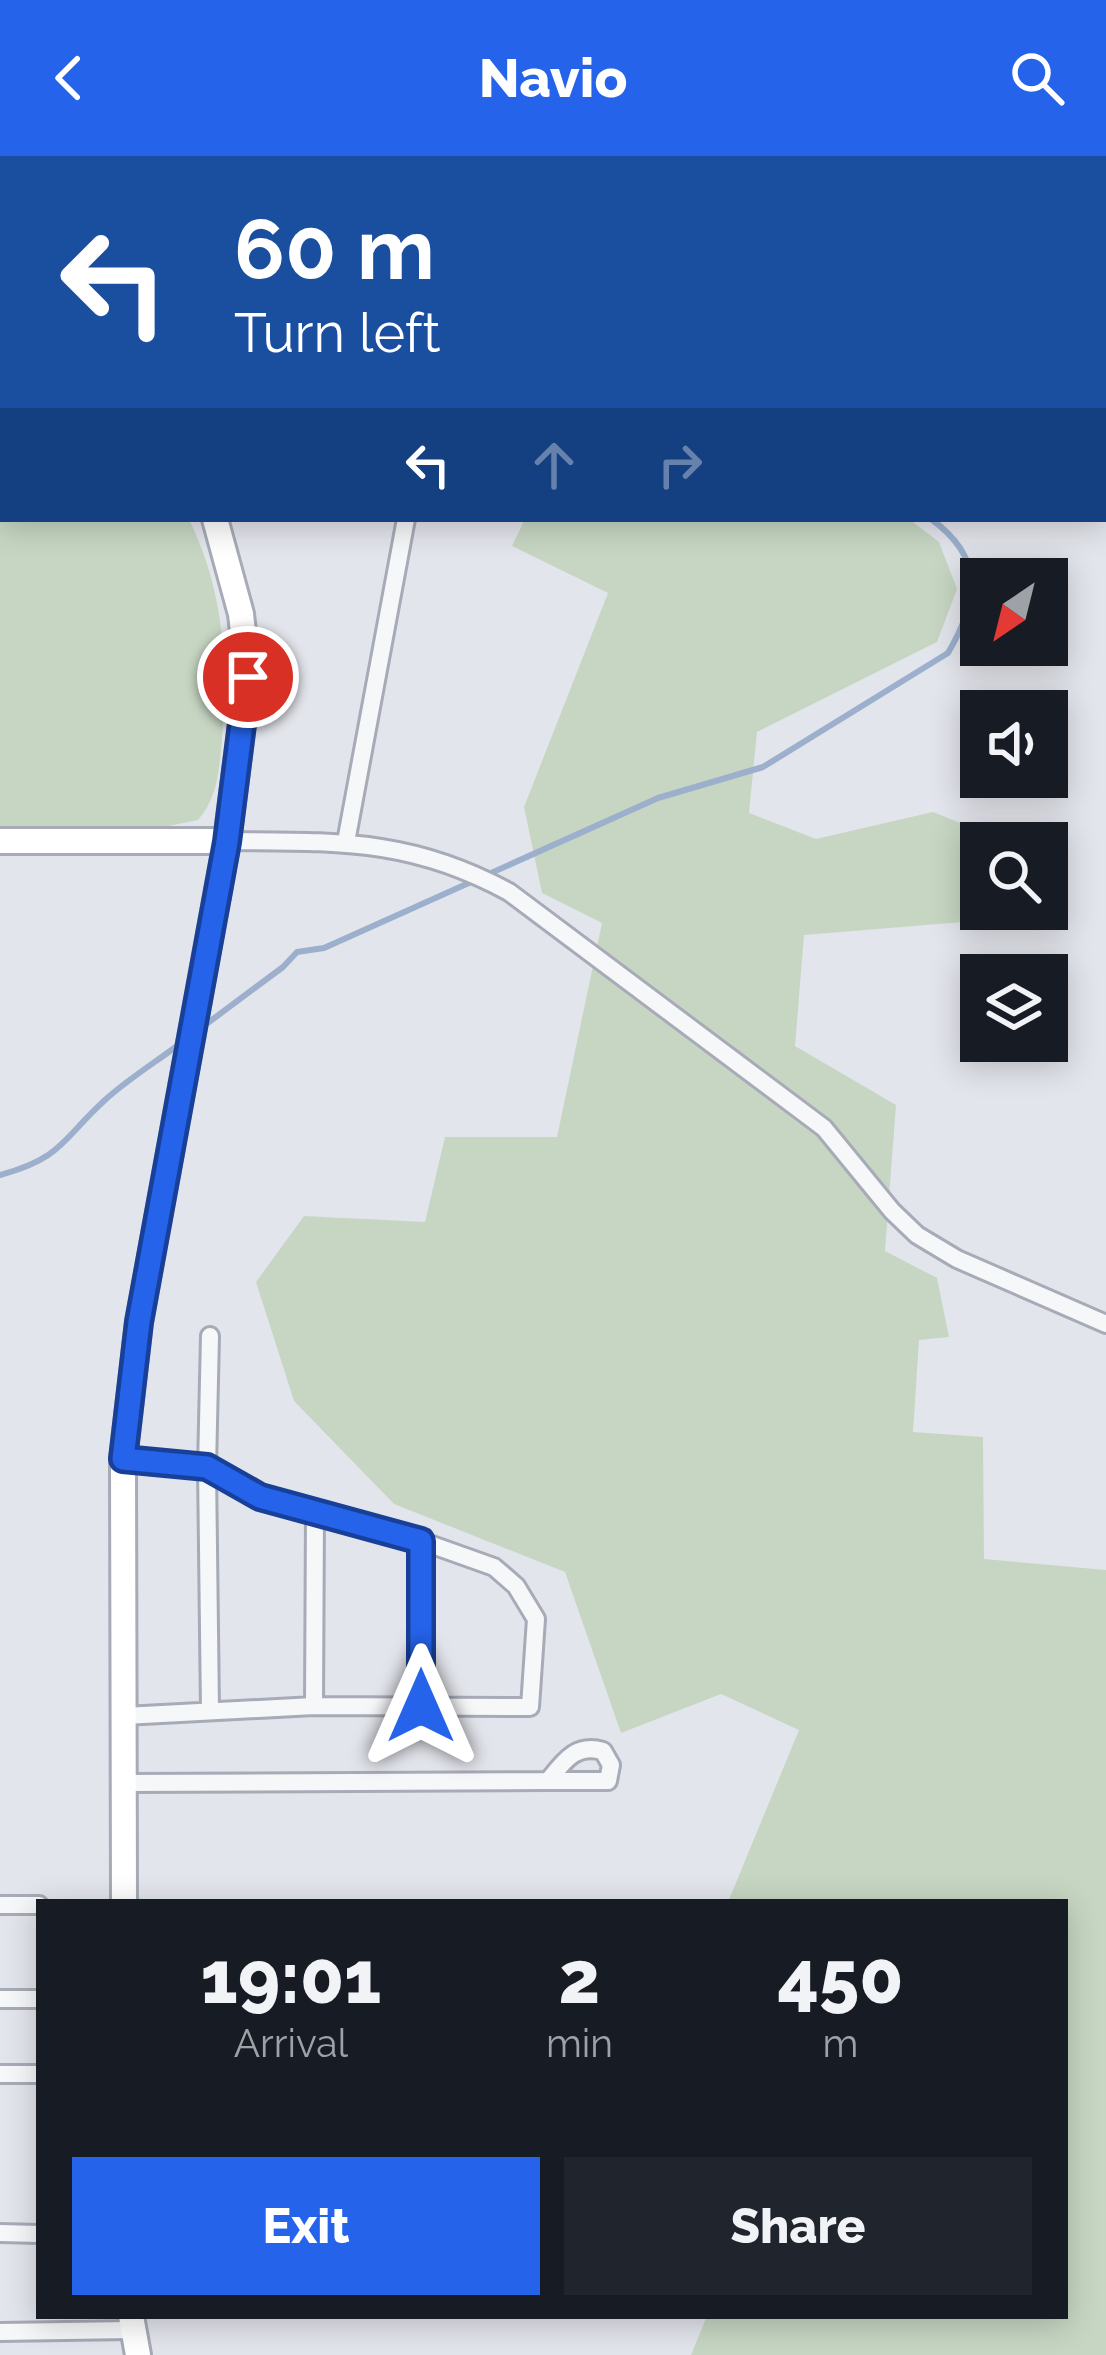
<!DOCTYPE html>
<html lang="en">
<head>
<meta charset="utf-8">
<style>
	body { margin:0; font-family:Raleway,sans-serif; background:#20242c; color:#f1f3f6; height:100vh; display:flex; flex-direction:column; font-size:45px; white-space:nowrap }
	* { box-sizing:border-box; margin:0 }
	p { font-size:39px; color:#9ea1a6 }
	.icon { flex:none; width:66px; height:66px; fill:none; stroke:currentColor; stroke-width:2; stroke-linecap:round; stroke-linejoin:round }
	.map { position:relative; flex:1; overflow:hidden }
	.drawer { position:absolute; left:36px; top:1743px; width:1032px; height:420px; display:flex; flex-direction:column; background:#171b24; border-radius:0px; box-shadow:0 6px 30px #0003 }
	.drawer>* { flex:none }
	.top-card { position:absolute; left:0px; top:0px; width:1107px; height:366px; box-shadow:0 6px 30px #0003; background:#1a4fa0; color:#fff; overflow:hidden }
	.needle { width:78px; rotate:215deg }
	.controls { position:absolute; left:960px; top:402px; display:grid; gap:24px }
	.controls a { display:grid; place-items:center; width:108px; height:108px; border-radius:0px; background:#171b24; box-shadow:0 6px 30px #0003; font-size:60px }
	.pin { position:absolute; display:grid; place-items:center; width:102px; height:102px; color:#fff; margin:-51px; border:6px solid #fff; border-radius:50%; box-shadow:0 3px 12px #0007 }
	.me { position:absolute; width:132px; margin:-66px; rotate:0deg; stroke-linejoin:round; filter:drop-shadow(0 0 9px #0008) }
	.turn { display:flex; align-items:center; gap:42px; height:252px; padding:0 36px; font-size:54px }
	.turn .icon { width:156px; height:156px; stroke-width:2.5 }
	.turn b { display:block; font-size:84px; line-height:102px }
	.lanes { display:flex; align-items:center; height:114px; padding:0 36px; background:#0003; justify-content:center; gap:60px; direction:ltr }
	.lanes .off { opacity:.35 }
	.eta { display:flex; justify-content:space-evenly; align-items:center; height:204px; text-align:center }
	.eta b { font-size:72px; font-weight:800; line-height:84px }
	.cta { display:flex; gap:24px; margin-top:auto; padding:24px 36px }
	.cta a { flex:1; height:138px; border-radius:0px; background:#2563eb; color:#fff; font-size:48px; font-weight:800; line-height:138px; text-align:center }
	.cta a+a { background:#20242c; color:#f1f3f6 }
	header { display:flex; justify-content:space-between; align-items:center; height:156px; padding:0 36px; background:#2563eb; color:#fff; font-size:54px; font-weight:800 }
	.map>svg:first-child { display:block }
	.green { fill:#c7d6c3 }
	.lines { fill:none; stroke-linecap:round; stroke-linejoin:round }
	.stream { stroke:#9cb0cd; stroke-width:6 }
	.street-casing { stroke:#a7abb7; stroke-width:22 }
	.secondary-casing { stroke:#a7abb7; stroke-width:30 }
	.path { stroke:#bdc0c7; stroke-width:3; stroke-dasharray:9 9; stroke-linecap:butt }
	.street { stroke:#f6f7f9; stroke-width:16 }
	.secondary { stroke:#fff; stroke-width:24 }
	.route-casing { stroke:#184099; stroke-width:30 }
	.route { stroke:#2563eb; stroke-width:21 }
</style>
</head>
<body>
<header><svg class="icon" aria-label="back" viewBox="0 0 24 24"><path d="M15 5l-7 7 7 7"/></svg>Navio<svg class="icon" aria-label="search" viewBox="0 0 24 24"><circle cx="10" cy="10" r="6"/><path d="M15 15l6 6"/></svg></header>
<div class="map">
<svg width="1106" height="2199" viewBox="0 0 1106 2199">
	<rect width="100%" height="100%" fill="#e3e5ec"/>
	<path class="green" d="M0,171L3,363H189C224,436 228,505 222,584C219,614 218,641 198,664L154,673L0,670Z
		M525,363H909L939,386L957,433L937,486L757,576L749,657L816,683L933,656L1010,687H981V753H1047V737V759L804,779L795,890L896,949L885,1095L937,1122L949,1181L919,1184L913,1276L983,1281L984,1403L1106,1414V2199H691L707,2160H1065V1746H728L799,1574L721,1538L621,1577L565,1416L394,1348L294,1245L256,1126L304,1060L425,1066L445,981H557L602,767L542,737L524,651L608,437L512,390Z"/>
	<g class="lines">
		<path class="stream" d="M938,3V0
			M201,872L283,811L297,796L324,792L658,642L763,611L948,497C979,444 985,402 931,363
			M0,1019C63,1002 62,983 105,944C128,923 156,906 181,887"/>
		<g class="street-casing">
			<path id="street" d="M66,0L71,3
				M334,0L338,3
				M469,3L470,0
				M1104,233L1106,236
				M227,685C337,686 410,682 509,736L824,972L892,1055L917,1079L957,1103L1106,1168
				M346,686L406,363
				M123,1303L207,1311L260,1341L421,1385L494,1411L516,1430L536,1463L530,1551L314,1550L124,1560
				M421,1385V1550
				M314,1550L315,1358
				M210,1555L207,1311L210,1180
				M125,1627L548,1625C564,1605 576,1587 603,1595L611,1609L608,1625H548
				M0,1749H39
				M0,1843H39
				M0,1918H39
				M0,2077L39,2078
				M0,2176L131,2174"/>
		</g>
		<g class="secondary-casing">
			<path id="secondary" d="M0,142L3,144
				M0,685H227
				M124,1746L123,1303L139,1166L227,685L248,521L241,458L215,363
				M131,2160L138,2199"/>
		</g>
		<path class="path" d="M147,3L148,0"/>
		<use href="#street" class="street"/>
		<use href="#secondary" class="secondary"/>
	</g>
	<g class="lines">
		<g class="route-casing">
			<path id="route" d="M248,521L227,686L139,1166L123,1303L207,1311L260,1341L421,1385V1550"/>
		</g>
		<use href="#route" class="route"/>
	</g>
</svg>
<div class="controls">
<a><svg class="needle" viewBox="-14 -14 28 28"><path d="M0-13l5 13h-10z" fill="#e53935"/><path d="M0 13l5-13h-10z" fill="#9ea1a6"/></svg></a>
<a><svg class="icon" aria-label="sound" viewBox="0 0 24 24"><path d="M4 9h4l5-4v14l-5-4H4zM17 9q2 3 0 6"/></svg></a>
<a><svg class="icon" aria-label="search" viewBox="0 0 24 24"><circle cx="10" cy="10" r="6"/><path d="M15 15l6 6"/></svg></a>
<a><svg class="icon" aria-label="layers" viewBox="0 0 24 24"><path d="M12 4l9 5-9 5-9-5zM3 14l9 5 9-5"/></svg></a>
</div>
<div class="pin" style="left:248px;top:521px;background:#d93025"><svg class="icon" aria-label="arrive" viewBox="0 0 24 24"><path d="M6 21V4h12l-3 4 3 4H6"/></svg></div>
<svg class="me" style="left:421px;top:1550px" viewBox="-20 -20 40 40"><path d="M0-17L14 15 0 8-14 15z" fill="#2563eb" stroke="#fff" stroke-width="4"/></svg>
<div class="top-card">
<div class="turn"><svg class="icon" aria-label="left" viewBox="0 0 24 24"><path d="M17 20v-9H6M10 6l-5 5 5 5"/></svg><div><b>60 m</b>Turn left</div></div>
<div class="lanes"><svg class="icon" aria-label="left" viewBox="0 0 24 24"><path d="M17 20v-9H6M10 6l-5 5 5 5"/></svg><svg class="icon off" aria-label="ahead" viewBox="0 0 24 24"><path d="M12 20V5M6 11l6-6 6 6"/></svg><svg class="icon off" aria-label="right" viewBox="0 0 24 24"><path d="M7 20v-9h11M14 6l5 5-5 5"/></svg></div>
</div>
<section class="drawer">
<div class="eta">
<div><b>19:01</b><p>Arrival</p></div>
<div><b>2</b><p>min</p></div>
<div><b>450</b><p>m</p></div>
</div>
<div class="cta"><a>Exit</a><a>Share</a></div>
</section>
</div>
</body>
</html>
